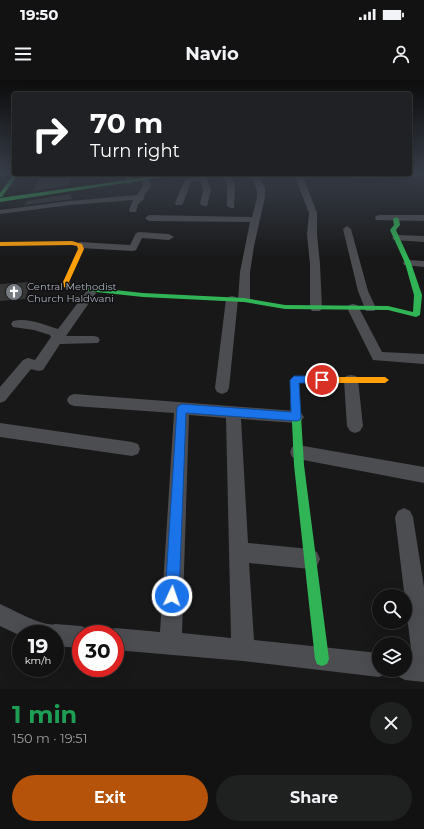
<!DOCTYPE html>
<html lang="en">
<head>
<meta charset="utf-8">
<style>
	body { margin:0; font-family:Montserrat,sans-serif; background:#1f2020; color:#f1f3f6; height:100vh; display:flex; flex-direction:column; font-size:15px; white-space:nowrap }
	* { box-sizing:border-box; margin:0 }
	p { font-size:13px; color:#9c9e9f }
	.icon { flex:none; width:22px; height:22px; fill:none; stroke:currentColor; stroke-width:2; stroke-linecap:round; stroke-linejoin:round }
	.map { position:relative; height:609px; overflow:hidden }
	.details { display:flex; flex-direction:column; background:#121212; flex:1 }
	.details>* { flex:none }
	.top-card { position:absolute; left:12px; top:12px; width:400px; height:84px; border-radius:4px; box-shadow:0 4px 16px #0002,0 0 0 1px #313232; background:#202124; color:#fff; overflow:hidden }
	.tools { position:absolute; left:372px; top:509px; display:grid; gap:8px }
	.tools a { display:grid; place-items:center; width:40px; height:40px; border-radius:50%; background:#121212; box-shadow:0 4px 16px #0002,0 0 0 1px #313232; font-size:20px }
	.speed { position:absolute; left:12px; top:545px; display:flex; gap:8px; font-size:20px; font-weight:700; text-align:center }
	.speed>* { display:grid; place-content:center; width:52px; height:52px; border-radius:50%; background:#121212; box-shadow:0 4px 16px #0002,0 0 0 1px #313232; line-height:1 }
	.speed small { font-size:10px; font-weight:400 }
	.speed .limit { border:6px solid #d22; background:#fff; color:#111 }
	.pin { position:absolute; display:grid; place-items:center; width:34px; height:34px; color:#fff; margin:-17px; border:2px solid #fff; border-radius:50%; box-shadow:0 1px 4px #0007 }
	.me { position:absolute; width:44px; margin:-22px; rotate:3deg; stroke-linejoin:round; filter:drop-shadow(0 0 3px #0008) }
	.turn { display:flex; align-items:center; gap:14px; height:84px; padding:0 12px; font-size:18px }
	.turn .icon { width:52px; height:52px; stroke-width:2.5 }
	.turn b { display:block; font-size:28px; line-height:34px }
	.round { display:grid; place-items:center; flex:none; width:42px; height:42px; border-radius:21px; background:#1f2020 }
	.summary { display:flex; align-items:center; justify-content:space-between; height:68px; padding:0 12px }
	h1 { font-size:24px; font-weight:700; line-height:30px; color:#1e9e55 }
	.action { display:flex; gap:8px; margin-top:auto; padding:8px 12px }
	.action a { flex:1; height:46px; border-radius:24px; background:#b45309; color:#fff; font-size:16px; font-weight:700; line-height:46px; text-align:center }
	.action a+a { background:#1f2020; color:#f1f3f6 }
	.status { display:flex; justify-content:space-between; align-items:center; height:28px; padding:0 20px; background:#121212; direction:ltr }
	.status svg { height:11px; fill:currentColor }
	header { display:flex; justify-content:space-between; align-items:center; height:52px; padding:0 12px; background:#121212; font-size:18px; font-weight:700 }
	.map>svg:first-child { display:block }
	.building { fill:#363637 }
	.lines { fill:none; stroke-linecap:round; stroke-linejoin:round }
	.street { fill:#4c4d51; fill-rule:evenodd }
	.fast { fill:#30b455; fill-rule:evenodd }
	.slow { fill:#ff9f0a; fill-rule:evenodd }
	.route { fill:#1a73e8; stroke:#114b97 }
	.labels { text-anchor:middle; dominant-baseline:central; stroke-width:3; stroke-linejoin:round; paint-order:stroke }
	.far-poi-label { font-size:10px; fill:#a8afba; stroke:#121214; text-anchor:start }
</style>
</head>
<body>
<div class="status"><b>19:50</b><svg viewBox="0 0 49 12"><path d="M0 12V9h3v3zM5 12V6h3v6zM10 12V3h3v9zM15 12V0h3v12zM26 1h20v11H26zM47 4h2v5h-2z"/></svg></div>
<header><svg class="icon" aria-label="menu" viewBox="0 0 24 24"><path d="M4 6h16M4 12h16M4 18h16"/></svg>Navio<svg class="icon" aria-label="person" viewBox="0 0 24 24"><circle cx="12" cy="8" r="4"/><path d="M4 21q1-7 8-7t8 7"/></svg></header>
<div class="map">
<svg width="424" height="609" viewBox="0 0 424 609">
	<rect width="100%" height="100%" fill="#181818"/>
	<path class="building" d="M40,98H69L70,105L33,111Z
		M71,114L72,119L24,125L27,121Z
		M31,202L25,219L0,221V204Z"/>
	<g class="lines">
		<path class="street" d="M419,93V97H416L352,98L348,96L351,94Z
			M95,94H131L133,102L132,104H126L125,97L99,96Z
			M198,94H206L211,110L207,126H204L200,124L203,110L200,100L191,102L183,123L182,125H176L175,123L185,99L199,96Z
			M221,94H229L235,104L234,128H231L227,126V104Z
			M248,94H256L265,107V117L254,166L250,192V220L248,222H240L238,220L240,192L250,142L149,141L145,138L149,135L252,137C257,116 262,113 248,94Z
			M294,94H302L317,133V154L320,184L322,228L320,231H312L310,228V184L307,154L309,133Z
			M143,98H149L151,106L144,116V119L138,124L136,132H130L129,130L133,120L70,125L0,134V130L70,121L137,115L143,106Z
			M379,135H424V141L376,140L375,138L376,136Z
			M347,146L351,149L368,211L376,228L374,231H366L358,211L343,149Z
			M139,152L169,154L174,157L169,160L142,158L136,170L133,171L80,168L75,165L80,162L130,165L136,153Z
			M397,155L424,156V162L394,160L392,158Z
			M408,180L424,181V187L404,185L403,183L404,181Z
			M93,207L98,210L66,256H94L98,257L100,260L98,263L60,264L43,290L38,291L31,289L5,321L0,323V307L23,280L28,278L35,280L51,257L50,255L34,250L13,247L11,244L13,241C27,237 45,245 58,249L89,208Z
			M232,216L236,217L238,219L229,308L227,312L222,314L217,312L215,308L226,219L228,217Z
			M353,224L357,225L359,228L382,272L424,274V284L373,280L347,228L349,225Z
			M351,295L356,296L358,300L363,346L360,351L355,353L350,351L347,346L344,300L346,296Z
			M74,314L296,331L301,333L304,337L301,341L296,343L241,339L248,463L310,469L317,472L320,479L317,486L310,489L249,483L254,560L379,573V590H389L387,593L379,597L243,581L115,570V554H106L107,551L115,548L160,552L174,333L74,326L69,324L67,320L69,316ZM189,335L226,338L231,558L182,553Z
			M0,343L132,362L138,364L140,369L138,374L132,376L0,357Z
			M298,365L424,387V403L298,379L292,377L290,372L292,367Z
			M404,428L410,431L413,437L424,507V602L405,600L397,596L394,590H405V576L412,577L395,437L398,431Z
			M0,524C11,529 46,548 55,544L81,546L89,549L91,554H81V568L55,566V554H21V556L0,546Z"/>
		<path class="fast" d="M14,94H18L2,117H0V113Z
			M171,94H183L0,122V118Z
			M396,137L399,139L400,145L396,150L411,183L422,215L420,235L416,237L388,230L285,229L244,222L143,217L68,209L65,207L68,205L143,213L244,218L285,225L388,226L413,232L414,215L405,183L390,150L394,145L393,139Z
			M294,297H323L327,300L323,303H299L304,385L329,579L327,584L322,586L317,584L315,579L294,385L290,300Z"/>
		<path class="slow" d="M72,161L82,164L84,169L69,202L71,207L68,209L64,207L63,202L78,169L77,166L72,165L0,166V162Z
			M323,297H385L389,300L385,303H323L319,300Z"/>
	</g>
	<linearGradient id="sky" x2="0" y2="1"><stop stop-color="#0d0d0d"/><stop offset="0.52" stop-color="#373d48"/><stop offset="1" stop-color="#373d48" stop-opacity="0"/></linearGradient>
	<rect width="424" height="178" fill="url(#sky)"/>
	<path class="route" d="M294,296H322L327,300L322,303H299L301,337L300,340L296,341L186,333L179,516L177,521L172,523L167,521L165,516L177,328L178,326L182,324L291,332L290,300Z"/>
	<defs>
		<g id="church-disc" transform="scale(0.9)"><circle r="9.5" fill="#767a81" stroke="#121214"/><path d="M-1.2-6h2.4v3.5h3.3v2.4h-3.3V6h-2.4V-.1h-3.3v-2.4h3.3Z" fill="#fff"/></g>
	</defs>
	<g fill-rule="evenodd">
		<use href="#church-disc" x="14" y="212"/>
	</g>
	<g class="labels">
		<g class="far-poi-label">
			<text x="27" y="206">Central Methodist<tspan x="27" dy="12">Church Haldwani</tspan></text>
		</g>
	</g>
</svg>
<div class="tools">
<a><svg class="icon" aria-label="search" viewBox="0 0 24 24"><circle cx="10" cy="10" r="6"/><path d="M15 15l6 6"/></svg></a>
<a><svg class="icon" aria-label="layers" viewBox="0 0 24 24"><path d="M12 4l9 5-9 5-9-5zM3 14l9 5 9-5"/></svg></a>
</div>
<div class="speed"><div>19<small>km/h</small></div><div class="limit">30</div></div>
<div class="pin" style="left:322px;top:300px;background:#d93025"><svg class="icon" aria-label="arrive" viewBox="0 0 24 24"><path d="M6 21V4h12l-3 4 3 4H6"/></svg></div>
<svg class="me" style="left:172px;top:516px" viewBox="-20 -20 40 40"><circle r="17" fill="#1a73e8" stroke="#fff" stroke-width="3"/><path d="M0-11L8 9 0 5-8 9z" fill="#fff"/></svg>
<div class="top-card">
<div class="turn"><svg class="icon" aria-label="right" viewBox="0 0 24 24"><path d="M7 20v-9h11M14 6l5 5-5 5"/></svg><div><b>70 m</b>Turn right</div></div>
</div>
</div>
<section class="details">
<div class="summary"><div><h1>1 min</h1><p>150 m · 19:51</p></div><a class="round"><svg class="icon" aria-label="close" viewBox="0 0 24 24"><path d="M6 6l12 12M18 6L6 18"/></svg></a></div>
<div class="action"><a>Exit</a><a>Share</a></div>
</section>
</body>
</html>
